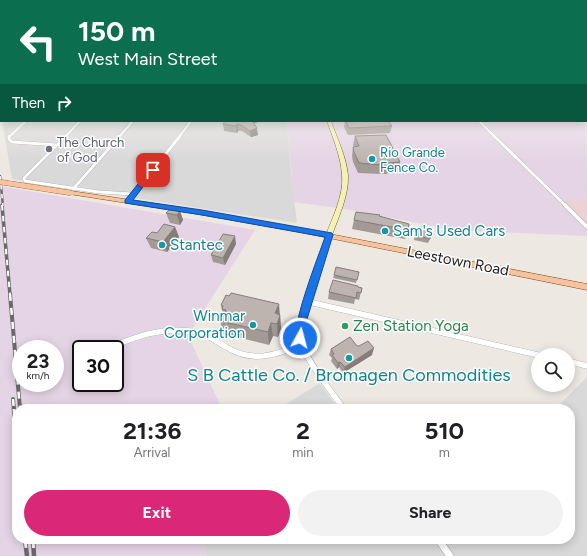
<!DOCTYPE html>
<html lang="en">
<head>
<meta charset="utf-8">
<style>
	body { margin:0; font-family:Figtree,sans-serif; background:#f2f2f2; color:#202124; height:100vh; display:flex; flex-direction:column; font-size:15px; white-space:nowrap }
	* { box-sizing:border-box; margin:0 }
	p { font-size:13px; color:#757577 }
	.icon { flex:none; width:22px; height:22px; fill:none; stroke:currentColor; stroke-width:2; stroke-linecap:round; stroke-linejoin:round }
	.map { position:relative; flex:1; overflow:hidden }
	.panel { position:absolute; left:12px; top:404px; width:563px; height:140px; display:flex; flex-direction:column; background:#fff; border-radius:16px; box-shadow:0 2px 10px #0003 }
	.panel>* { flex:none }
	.banner { position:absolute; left:0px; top:0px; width:587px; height:122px; box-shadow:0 2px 10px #0003; background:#0b6e4f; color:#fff; overflow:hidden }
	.controls { position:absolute; left:531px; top:348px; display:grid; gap:8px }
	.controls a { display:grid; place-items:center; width:44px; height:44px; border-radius:50%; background:#fff; box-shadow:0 2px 10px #0003; font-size:20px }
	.speed { position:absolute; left:12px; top:340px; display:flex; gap:8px; font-size:20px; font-weight:700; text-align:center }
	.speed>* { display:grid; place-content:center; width:52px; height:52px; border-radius:50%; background:#fff; box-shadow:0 2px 10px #0003; line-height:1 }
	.speed small { font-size:10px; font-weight:400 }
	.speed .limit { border:2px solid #111; border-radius:6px; background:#fff; color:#111 }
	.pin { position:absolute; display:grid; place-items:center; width:34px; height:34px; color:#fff; margin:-17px; border-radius:8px; box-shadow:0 2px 6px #0006 }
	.me { position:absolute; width:44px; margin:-22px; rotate:7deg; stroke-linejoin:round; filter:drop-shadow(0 0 3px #0008) }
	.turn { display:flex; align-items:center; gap:14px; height:84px; padding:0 12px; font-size:18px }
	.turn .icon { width:52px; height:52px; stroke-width:2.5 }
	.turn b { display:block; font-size:28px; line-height:34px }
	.then { display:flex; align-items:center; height:38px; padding:0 12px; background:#0003; gap:8px; font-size:15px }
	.eta { display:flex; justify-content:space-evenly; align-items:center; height:68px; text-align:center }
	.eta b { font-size:24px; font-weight:700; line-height:28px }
	.primary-button { display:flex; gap:8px; margin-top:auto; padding:8px 12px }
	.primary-button a { flex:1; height:46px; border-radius:24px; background:#db2777; color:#fff; font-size:16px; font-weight:700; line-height:46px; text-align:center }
	.primary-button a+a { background:#f2f2f2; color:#202124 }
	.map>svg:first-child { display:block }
	.residential { fill:#dad9d9 }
	.commercial { fill:#edd2d5 }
	.industrial { fill:#e5d4e5; fill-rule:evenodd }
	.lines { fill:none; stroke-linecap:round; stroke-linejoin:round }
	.minor-far4-casing { stroke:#9d9d9d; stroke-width:3 }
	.minor-far3-casing { stroke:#9d9d9d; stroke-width:3.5 }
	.minor-far2-casing { stroke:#9d9d9d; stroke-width:5 }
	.minor-far1-casing { stroke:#9d9d9d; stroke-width:6 }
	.minor-casing { stroke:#9d9d9d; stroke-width:8 }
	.secondary-casing { stroke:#6b660b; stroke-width:1 }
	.primary-casing { stroke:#8b4c09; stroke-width:1 }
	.minor-far4 { stroke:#fff; stroke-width:2.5 }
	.minor-far3 { stroke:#fff; stroke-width:3 }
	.minor-far2 { stroke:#fff; stroke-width:4 }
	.minor-far1 { stroke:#fff; stroke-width:5.5 }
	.minor { stroke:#fff; stroke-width:7 }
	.secondary { fill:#f5efb8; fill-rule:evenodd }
	.primary { fill:#f5c39f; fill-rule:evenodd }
	.rail-far3-casing { stroke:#6a6a6a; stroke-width:2.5 }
	.rail-far2-casing { stroke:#6a6a6a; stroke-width:3.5 }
	.rail-far1-casing { stroke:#6a6a6a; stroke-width:4 }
	.rail-casing { stroke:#6a6a6a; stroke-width:4.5 }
	.rail-far3 { stroke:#fff; stroke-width:1.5; stroke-dasharray:4.5; stroke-linecap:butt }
	.rail-far2 { stroke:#fff; stroke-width:2; stroke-dasharray:5.5; stroke-linecap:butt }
	.rail-far1 { stroke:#fff; stroke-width:2.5; stroke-dasharray:7; stroke-linecap:butt }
	.rail { stroke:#fff; stroke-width:3; stroke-dasharray:9; stroke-linecap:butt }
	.primary-bridge-casing { stroke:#8b4c09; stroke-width:5.5; stroke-linecap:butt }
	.primary-bridge { stroke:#f5c39f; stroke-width:5 }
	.wall { fill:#a39a96 }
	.shaded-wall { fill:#847d7a }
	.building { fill:#bdb3af; stroke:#847d7a }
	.route { fill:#1a73e8; stroke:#114b97 }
	.worship-dot { fill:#6b7280; stroke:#fff; stroke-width:1.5 }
	.culture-dot { fill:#0f9aa8; stroke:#fff; stroke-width:1.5 }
	.leisure-dot { fill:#2e9e5b; stroke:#fff; stroke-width:1.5 }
	.labels { text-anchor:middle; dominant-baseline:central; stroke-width:3; stroke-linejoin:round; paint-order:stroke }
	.far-worship-label { font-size:13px; fill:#5b616d; stroke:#fff; text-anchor:start }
	.far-culture-label { font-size:13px; fill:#0d838f; stroke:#fff; text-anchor:start }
	.culture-label { font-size:15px; fill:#0d838f; stroke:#fff; text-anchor:start }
	.street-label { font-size:15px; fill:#1c1c1c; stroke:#fff }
	.leisure-label { font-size:15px; fill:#27864d; stroke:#fff; text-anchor:start }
	.near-culture-label { font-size:18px; fill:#0d838f; stroke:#fff }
</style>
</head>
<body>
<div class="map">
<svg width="587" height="556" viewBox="0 0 587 556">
	<rect width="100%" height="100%" fill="#ede8e2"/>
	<path class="residential" d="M2,121H287L291,173L297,223L12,179Z
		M587,377V556H206L201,539H570V409H555Z
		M320,383L338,409H278Z"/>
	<path class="commercial" d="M587,198V223L563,200Z"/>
	<path class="industrial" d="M586,101L587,198L564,201L587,223V236L453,230L351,210L294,202L287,121H586Z
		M0,186L255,230L188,335L222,409H17V539H201L206,556H0ZM21,349H55V383H21ZM81,349H115V383H81Z"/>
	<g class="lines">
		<g class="minor-far4-casing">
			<path id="minor-far4" d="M479,121L495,137
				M9,137L26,121
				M65,137L80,121
				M119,137L133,121
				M179,137L191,121"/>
		</g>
		<g class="minor-far3-casing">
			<path id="minor-far3" d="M9,136V139L12,142L57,145
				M66,136L24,178L25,181L99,192L133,194
				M494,136L566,206
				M73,189L120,136
				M128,201L180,136"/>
		</g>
		<g class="minor-far2-casing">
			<path id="minor-far2" d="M565,205L587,227
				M310,295L329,235"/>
		</g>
		<g class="minor-far1-casing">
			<path id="minor-far1" d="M310,294C306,308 299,323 300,337C301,354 333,394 344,409
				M309,302L538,355
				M107,349C136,336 164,326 196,332C208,334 217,342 226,347C252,363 277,356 302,343
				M568,361L587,366"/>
		</g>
		<g class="minor-casing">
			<path id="minor" d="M438,539L450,556"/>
		</g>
		<g class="secondary-casing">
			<path id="secondary" d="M327,121H331C337,138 346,156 348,175C349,195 339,216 332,235L329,237L326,235C333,216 344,195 342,175C341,157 333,138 327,121Z"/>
		</g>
		<g class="primary-casing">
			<path id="primary" d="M71,191L197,210L299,228L587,284V290L299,232L197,214L69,194L68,193Z"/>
		</g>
		<use href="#minor-far4" class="minor-far4"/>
		<use href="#minor-far3" class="minor-far3"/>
		<use href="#minor-far2" class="minor-far2"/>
		<use href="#minor-far1" class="minor-far1"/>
		<use href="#minor" class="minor"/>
		<use href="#secondary" class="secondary"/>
		<use href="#primary" class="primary"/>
		<g class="rail-far3-casing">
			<path id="rail-far3" d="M0,176L3,206"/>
		</g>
		<g class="rail-far2-casing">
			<path id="rail-far2" d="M2,205L10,295"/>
		</g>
		<g class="rail-far1-casing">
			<path id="rail-far1" d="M10,294L20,409
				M13,399L14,410"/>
		</g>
		<g class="rail-casing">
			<path id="rail" d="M14,409L17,448
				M25,539L27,556
				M33,539L34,556"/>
		</g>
		<use href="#rail-far3" class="rail-far3"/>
		<use href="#rail-far2" class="rail-far2"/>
		<use href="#rail-far1" class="rail-far1"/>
		<use href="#rail" class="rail"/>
		<g class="primary-bridge-casing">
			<path id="primary-bridge" d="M0,182L71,193"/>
		</g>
		<use href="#primary-bridge" class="primary-bridge"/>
	</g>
	<path class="wall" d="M345,121H388L392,126L390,133L348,135L344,127Z
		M258,122L254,124L258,135L251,137L242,131H238L237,133L224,131L223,124Z
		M355,136L400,162L397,172H388L387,174H381L358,173L353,162L352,156L353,147H354L353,145Z
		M180,211L183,220L180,225L170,223L166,213Z
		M379,216L408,230L405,239L352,229L354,220Z
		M175,227L179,237L167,252L151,248L146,238L157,233Z
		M417,228L430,239L428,243L414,240L415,232Z
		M236,244L225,265L213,262L211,255Z
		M359,272L356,283L333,278L334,275Z
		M358,287L362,288L359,300L355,299L354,304L328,299L329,292Z
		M221,305L280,315L281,328L278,337L273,336L269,345L224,334L220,321L223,315Z
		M357,346L372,355L343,373L339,367L337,369L331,361L332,358L329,355L331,349Z"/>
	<path class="shaded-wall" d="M250,121H258V122L250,125Z
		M237,124L238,131L237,133L236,126Z
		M257,128L258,135L251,137L250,131Z
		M180,211L183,220L180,225L177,215Z
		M175,227L179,237L167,252L163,242Z
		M235,236L236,244L225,265L223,258Z
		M279,304L280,317V315L281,328L278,337L277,324L275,313Z
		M271,323L273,336L269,345L268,332Z
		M374,348L372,355L343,373L345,367Z
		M340,362L339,367L337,369L338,363Z"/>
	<path class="building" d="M225,121H252L257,128L250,131L241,125L237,124L236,126L223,124Z
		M346,121H388L392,126L349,128Z
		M386,135L400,162L389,163L390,165H383L359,163L354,152L353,147L359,146L355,136Z
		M170,209L180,211L177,215L166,213Z
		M356,212L380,215L379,216L409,224L408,230L354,220Z
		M164,224L175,227L163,242L146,238L152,232L157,233Z
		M419,227L430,229V239L416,235L417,228Z
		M223,234L235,236L223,258L211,255Z
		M336,267L359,272L357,280L334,275Z
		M333,280L358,286V287L362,288L361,293L357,292L356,298L329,292Z
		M231,293L279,304L275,313L280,315L277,324L271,323L268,332L220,321L226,310L222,309L223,306L221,305L226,295L229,296Z
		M350,337L357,346H359L368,341L374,348L345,367L340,362L338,363L332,355L334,354L331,349Z"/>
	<linearGradient id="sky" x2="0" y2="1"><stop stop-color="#8dc1e2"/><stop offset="0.51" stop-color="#f7f5f2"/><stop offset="1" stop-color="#f7f5f2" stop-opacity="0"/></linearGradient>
	<rect width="587" height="160" fill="url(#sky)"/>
	<path class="route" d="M153,168L156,170L133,200L202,210L332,233L333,235L307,319L304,341L300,343L297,341C290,327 319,255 325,237L202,215L125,203V200L150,169Z"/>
	<circle class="worship-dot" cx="49" cy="149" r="4"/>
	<g class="culture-dot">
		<circle cx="372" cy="159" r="4"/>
		<circle cx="385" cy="231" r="4"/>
		<circle cx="162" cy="245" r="4"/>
		<circle cx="253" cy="325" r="4"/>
		<circle cx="349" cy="358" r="4"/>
	</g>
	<circle class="leisure-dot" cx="345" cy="326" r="4"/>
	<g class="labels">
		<g class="far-worship-label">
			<text x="57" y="142">The Church<tspan x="57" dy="15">of God</tspan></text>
		</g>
		<g class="far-culture-label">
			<text x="380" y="152">Rio Grande<tspan x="380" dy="15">Fence Co.</tspan></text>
		</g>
		<g class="culture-label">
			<text x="393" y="231">Sam's Used Cars</text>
			<text x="170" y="245">Stantec</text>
			<text x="245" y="316" text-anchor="end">Winmar<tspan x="245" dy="17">Corporation</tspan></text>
		</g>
		<g class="street-label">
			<text transform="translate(458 261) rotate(11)">Leestown Road</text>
		</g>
		<g class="leisure-label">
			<text x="353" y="326">Zen Station Yoga</text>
		</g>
		<g class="near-culture-label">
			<text x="349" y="375">S B Cattle Co. / Bromagen Commodities</text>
		</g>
	</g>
</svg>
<div class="controls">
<a><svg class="icon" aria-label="search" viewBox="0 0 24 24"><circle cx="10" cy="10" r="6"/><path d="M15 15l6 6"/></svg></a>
</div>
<div class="speed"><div>23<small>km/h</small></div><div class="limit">30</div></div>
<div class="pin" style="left:153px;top:170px;background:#d93025"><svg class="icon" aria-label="arrive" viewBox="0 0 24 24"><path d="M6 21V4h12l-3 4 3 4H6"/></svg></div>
<svg class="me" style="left:300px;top:338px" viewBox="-20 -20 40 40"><circle r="17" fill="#1a73e8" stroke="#fff" stroke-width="3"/><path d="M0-11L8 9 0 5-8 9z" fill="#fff"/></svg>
<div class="banner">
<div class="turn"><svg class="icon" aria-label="left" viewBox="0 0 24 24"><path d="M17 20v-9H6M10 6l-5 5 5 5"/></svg><div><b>150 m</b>West Main Street</div></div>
<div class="then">Then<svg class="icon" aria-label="right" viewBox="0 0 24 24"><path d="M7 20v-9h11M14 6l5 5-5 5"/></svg></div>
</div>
<section class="panel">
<div class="eta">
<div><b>21:36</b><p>Arrival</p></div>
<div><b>2</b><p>min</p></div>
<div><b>510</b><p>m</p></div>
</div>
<div class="primary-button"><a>Exit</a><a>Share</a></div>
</section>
</div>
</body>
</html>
